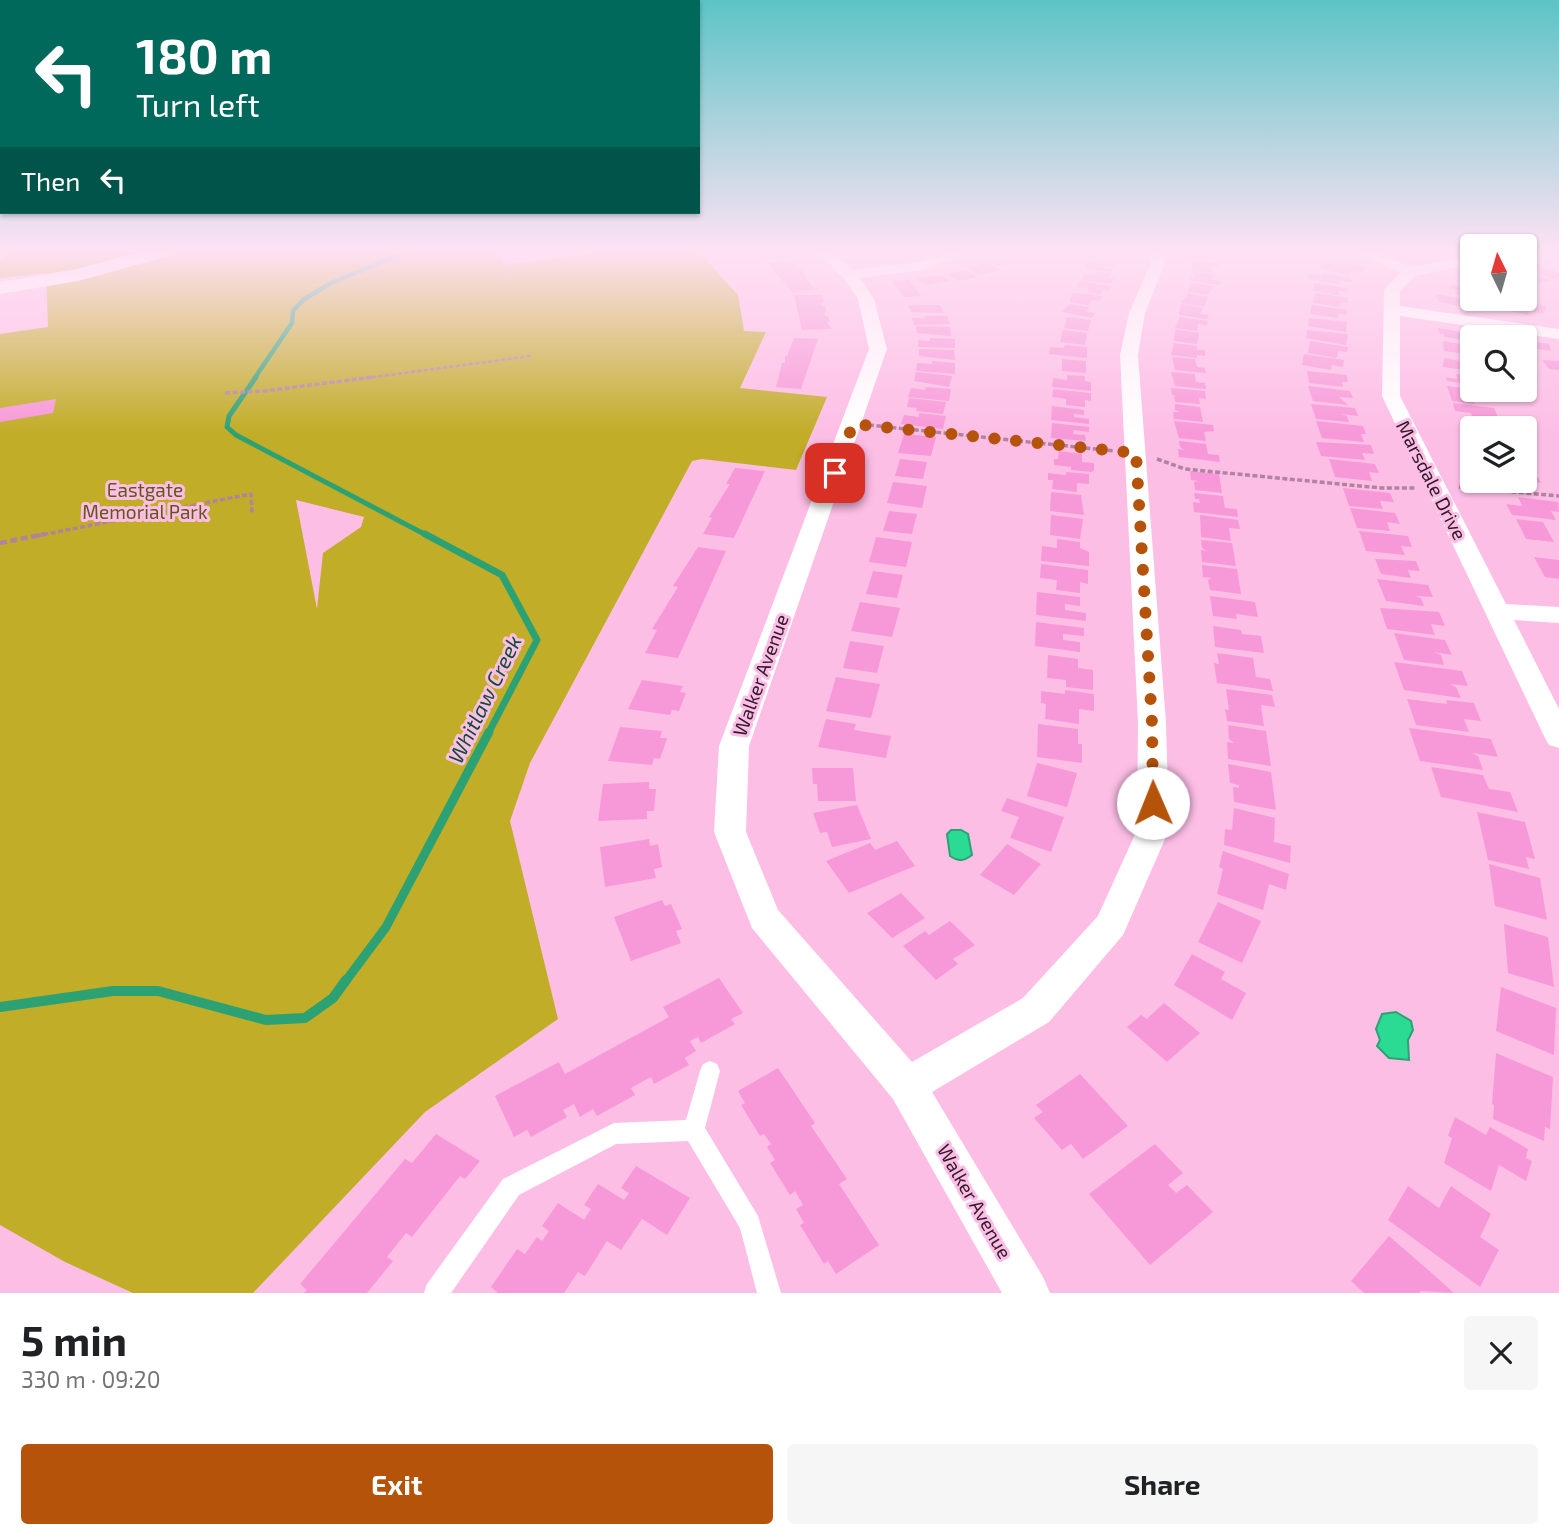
<!DOCTYPE html>
<html lang="en">
<head>
<meta charset="utf-8">
<style>
	body { margin:0; font-family:"Exo 2",sans-serif; background:#f6f6f6; color:#202124; height:100vh; display:flex; flex-direction:column; font-size:26px; white-space:nowrap }
	* { box-sizing:border-box; margin:0 }
	p { font-size:23px; color:#757577 }
	.icon { flex:none; width:38px; height:38px; fill:none; stroke:currentColor; stroke-width:2; stroke-linecap:round; stroke-linejoin:round }
	.map { position:relative; height:1293px; overflow:hidden }
	.sheet { display:flex; flex-direction:column; background:#fff; flex:1 }
	.sheet>* { flex:none }
	.top-card { position:absolute; left:0px; top:0px; width:700px; height:214px; box-shadow:0 2px 5px #0004; background:#00695c; color:#fff; overflow:hidden }
	.needle { width:46px; rotate:355deg }
	.tools { position:absolute; left:1460px; top:234px; display:grid; gap:14px }
	.tools a { display:grid; place-items:center; width:77px; height:77px; border-radius:7px; background:#fff; box-shadow:0 2px 5px #0004; font-size:35px }
	.pin { position:absolute; display:grid; place-items:center; width:60px; height:60px; color:#fff; margin:-30px; border-radius:14px; box-shadow:0 4px 10px #0006 }
	.me { position:absolute; width:77px; margin:-38px; rotate:359deg; stroke-linejoin:round; filter:drop-shadow(0 0 5px #0008) }
	.turn { display:flex; align-items:center; gap:24px; height:147px; padding:0 21px; font-size:32px }
	.turn .icon { width:91px; height:91px; stroke-width:2.5 }
	.turn b { display:block; font-size:49px; line-height:60px }
	.then { display:flex; align-items:center; height:66px; padding:0 21px; background:#0003; gap:14px; font-size:26px }
	.round { display:grid; place-items:center; flex:none; width:74px; height:74px; border-radius:7px; background:#f6f6f6 }
	.summary { display:flex; align-items:center; justify-content:space-between; height:119px; padding:0 21px }
	h1 { font-size:42px; font-weight:700; line-height:52px }
	.action { display:flex; gap:14px; margin-top:auto; padding:14px 21px }
	.action a { flex:1; height:80px; border-radius:7px; background:#b45309; color:#fff; font-size:28px; font-weight:700; line-height:80px; text-align:center }
	.action a+a { background:#f6f6f6; color:#202124 }
	.map>svg:first-child { display:block }
	.green { fill:#c1ad27; fill-rule:evenodd }
	.water { fill:#2bdb94; stroke:#2ca174; stroke-width:2 }
	.lines { fill:none; stroke-linecap:round; stroke-linejoin:round }
	.stream-far4 { stroke:#2ca174; stroke-width:4.5 }
	.stream-far3 { stroke:#2ca174; stroke-width:5 }
	.stream-far2 { stroke:#2ca174; stroke-width:7 }
	.stream-far1 { stroke:#2ca174; stroke-width:9 }
	.stream { stroke:#2ca174; stroke-width:10 }
	.building { fill:#f799d8 }
	.path-far2 { stroke:#b282a1; stroke-width:2.5; stroke-dasharray:4.5 2; stroke-linecap:butt }
	.path-far1 { stroke:#b282a1; stroke-width:3.5; stroke-dasharray:5 2.5; stroke-linecap:butt }
	.path { stroke:#b282a1; stroke-width:4.5; stroke-dasharray:7 3.5; stroke-linecap:butt }
	.service { fill:#fff; fill-rule:evenodd }
	.minor { fill:#fff; fill-rule:evenodd }
	.tertiary { fill:#fff; fill-rule:evenodd }
	.route { stroke:#b45309; stroke-width:12; stroke-dasharray:0 21.6 }
	.labels { text-anchor:middle; dominant-baseline:central; stroke-width:6; stroke-linejoin:round; paint-order:stroke }
	.street-label { font-size:19px; fill:#301928; stroke:#fdbee6 }
	.park-label { font-size:19px; fill:#61581b; stroke:#fdbee6 }
	.water-label { font-size:21px; font-style:italic; fill:#0a4e32; stroke:#fdbee6 }
</style>
</head>
<body>
<div class="map">
<svg width="1559" height="1293" viewBox="0 0 1559 1293">
	<rect width="100%" height="100%" fill="#fdbee6"/>
	<path class="green" d="M12,252H499L505,265L601,252H699L738,295L744,331L766,332L740,388L827,397L796,470L702,459L692,461L530,763L510,821L558,1019L425,1112L253,1293H133L65,1262L0,1225V334L48,327L46,273L0,278V260ZM296,500L364,517L361,527L323,553L317,609Z"/>
	<path class="water" d="M951,830H961L968,834L972,855C964,861 959,862 950,856L947,834Z
		M1396,1012L1411,1021L1413,1030L1408,1040L1409,1060L1389,1058L1377,1046L1380,1040L1376,1029L1382,1014Z"/>
	<g class="lines">
		<path class="stream-far4" d="M254,379L292,323L293,311L303,300L329,284L405,252"/>
		<path class="stream-far3" d="M256,377L229,416L227,427L236,435L428,536"/>
		<path class="stream-far2" d="M425,534L502,575L537,640L488,734"/>
		<path class="stream-far1" d="M345,982L386,927L489,732"/>
		<path class="stream" d="M0,1007L113,991H158L266,1020L305,1018L333,998L346,980"/>
	</g>
	<path class="building" d="M755,252H780L788,257L764,260Z
		M1087,252L1113,253V256H1105L1104,258L1116,259V262L1087,259Z
		M1185,253L1212,254L1214,259H1188Z
		M1003,255L1017,262L998,266L986,259Z
		M789,261L801,270L813,287L818,289L792,292L767,263Z
		M1088,261L1105,263L1118,265L1116,267L1104,266L1103,268L1112,269L1111,272L1085,269Z
		M1191,261L1218,263L1219,267L1211,266L1212,272L1193,271Z
		M1326,262L1347,266L1349,264L1365,267L1360,273L1352,271L1349,275L1319,268Z
		M986,263L1001,270L979,275L967,268Z
		M1537,265L1559,273V281L1530,271L1535,269L1527,267Z
		M965,270L977,277L958,281L947,274Z
		M1524,270L1531,273L1551,280L1538,284L1524,278Z
		M1097,272L1111,274L1109,278H1114L1111,284L1081,280L1084,274L1095,276Z
		M1193,272L1213,274L1212,280L1221,281L1220,285L1190,281L1191,277L1195,278Z
		M1323,273L1352,278L1351,282L1342,281L1337,284L1307,279L1310,274L1322,276Z
		M940,275L950,281L926,285L916,279Z
		M910,280L917,291L921,296L904,297L892,281Z
		M1080,281L1112,286L1109,291L1103,290L1101,294L1087,292L1089,288L1077,287Z
		M1190,283H1194L1213,286L1209,295L1188,292Z
		M1314,283L1348,288L1347,292L1339,291L1338,295L1313,291Z
		M1454,284L1472,290V298L1454,293L1459,291L1447,287Z
		M1072,293L1086,294L1102,296L1099,301L1091,300L1089,305L1070,302Z
		M1188,293L1208,297L1204,307L1181,303Z
		M1315,293L1348,298V303L1341,302L1340,307L1313,303Z
		M1437,294L1463,299L1476,303L1473,309L1437,301L1439,299L1435,298Z
		M794,295H822L824,302L821,303L822,306H825L827,312H824L825,316H828L830,322H827L832,329L802,330Z
		M1515,301L1540,304L1546,307L1543,314L1529,311L1528,315L1510,311Z
		M1069,304L1089,307L1087,312L1095,313L1092,318L1062,312Z
		M1181,304L1203,308L1200,314L1209,315L1207,319L1179,315Z
		M917,305H940L944,313L911,312L908,306Z
		M1312,305L1347,310V315L1339,314L1338,318L1310,314Z
		M925,316H947L950,324L914,325L912,318H925Z
		M1067,317L1091,320L1088,331L1064,328Z
		M1180,317L1208,321L1207,325L1198,324L1197,331L1175,328Z
		M1309,318L1347,322L1346,332L1308,326Z
		M916,326L950,327L951,336L917,333Z
		M1438,328L1483,336V338H1472V341L1444,337V334L1439,333Z
		M1175,329L1199,333L1197,344L1174,341Z
		M1063,330L1087,333L1085,345L1060,342Z
		M1307,330L1348,334L1346,345L1306,338Z
		M794,338L818,339L801,389L776,387L782,363H785V356H787Z
		M930,338L955,339V348L918,347V340L930,341Z
		M1524,340L1549,344L1551,351L1524,347Z
		M1310,341L1348,347L1347,352L1338,351L1337,358L1308,353Z
		M1443,341L1472,346V355L1444,351Z
		M1174,343L1197,346V350H1205V356L1197,355V358L1171,355Z
		M1065,345L1087,347V358L1049,354L1050,347L1064,348Z
		M919,349L954,350L955,360L919,356Z
		M1304,354L1344,360L1343,367L1332,365L1331,370L1302,365Z
		M1172,357L1195,359L1197,367L1205,368L1206,373L1175,370Z
		M1444,358L1472,363V371L1443,367Z
		M1062,359L1086,361V373L1062,371Z
		M1542,360L1559,361V370L1549,369Z
		M932,361L955,363V374L916,371L917,363L932,364Z
		M1307,371L1347,375L1348,382H1342L1343,387L1309,383Z
		M916,372L926,373L952,376L949,387L914,381Z
		M1171,372L1195,374L1196,382L1205,383L1206,389L1175,386Z
		M1456,374L1472,377V385L1447,381L1446,377L1457,379Z
		M1067,375L1085,376V381L1091,382V391L1052,387L1053,378L1067,380Z
		M1308,386L1350,391L1353,398L1339,397L1348,405L1313,401Z
		M1447,386L1478,390L1481,396L1472,395L1475,404L1452,401Z
		M926,387L951,389L949,401L908,397L911,388L925,390Z
		M1171,388L1205,391L1206,399L1199,398L1200,404L1175,402L1174,396H1177L1172,395Z
		M1053,389L1091,393V401L1085,400V407L1066,405V399L1052,397Z
		M909,398L946,402L943,414L916,411L917,408L907,407Z
		M56,399L53,413L0,422V408Z
		M1453,403L1494,408L1501,424L1474,420L1471,413L1455,411Z
		M1175,404L1200,407L1203,422L1174,419L1173,412H1179L1175,410Z
		M1311,404L1355,408L1358,416L1340,414L1347,416L1349,422L1316,419Z
		M1052,406L1084,410V415L1074,414V417L1089,419V424L1051,420Z
		M919,413L946,416L943,429L901,424L904,415L919,417Z
		M1174,421L1213,425L1214,431L1204,432L1206,441L1179,438Z
		M1316,421L1363,426L1366,434H1361L1364,442L1322,438Z
		M1460,422L1504,427V429L1463,428Z
		M1052,423L1089,427V432L1074,430L1073,434L1085,435L1086,441L1051,438Z
		M904,434L936,437L931,456L898,453Z
		M1179,441L1206,444L1208,454L1219,455L1220,462L1179,457L1178,449L1184,450L1180,447Z
		M1316,442L1371,445L1374,454L1362,453L1365,460L1321,456Z
		M1059,451L1082,454V462L1094,463V470L1092,472L1071,470V467L1054,465V459H1058Z
		M900,459L927,462L923,479L895,476Z
		M1329,459L1375,464L1379,473L1369,472L1372,481L1335,477Z
		M735,468L765,471L734,538L703,534L712,518L709,517L730,484H726Z
		M1524,469L1531,476L1538,477L1541,483L1535,482L1537,487L1505,483L1524,481Z
		M1190,471L1219,474L1222,493L1195,490L1194,482L1198,481L1191,480Z
		M1066,472L1089,474V484L1077,483V492L1052,489L1053,480H1048V473L1066,475Z
		M893,482L927,486L922,508L887,503Z
		M1343,488L1390,493L1394,502L1380,501L1383,509L1349,506Z
		M1051,492L1081,495L1084,515L1050,511Z
		M1194,493L1223,496L1225,508L1237,509L1238,517L1194,512L1193,502L1200,503L1199,499H1195Z
		M1518,497L1558,502L1559,512L1551,511L1556,520L1512,515L1506,504L1522,506Z
		M1350,508L1395,513L1400,524L1387,522L1390,531L1357,528Z
		M889,511L917,514L912,534L883,531Z
		M1051,515L1083,519L1080,539L1050,535Z
		M1200,515L1238,520L1240,529L1229,528L1231,541L1201,537Z
		M1516,519L1543,522L1554,542L1526,539Z
		M1359,531L1408,536L1412,547L1401,546L1405,555L1366,551Z
		M876,537L912,542L906,567L869,562Z
		M1057,539L1080,542V548L1089,552V566L1041,561L1042,546L1057,548Z
		M1201,540L1232,543L1236,566L1202,562L1201,550L1207,551L1202,548Z
		M698,547L726,551L678,658L645,653L657,630L652,629L678,587L673,586Z
		M1534,557L1559,560V579L1545,577Z
		M1375,559L1416,561L1420,571L1408,570L1411,578L1381,574Z
		M1041,564L1088,570V584L1080,582V593L1056,590L1057,580L1040,578Z
		M1202,565L1237,569L1241,594L1210,590L1208,580L1211,578L1203,577Z
		M873,571L903,575L897,598L866,594Z
		M1377,579L1428,585L1433,597L1416,596L1421,598L1424,606L1386,601Z
		M1037,592L1080,597V606L1065,604V610L1086,613V621L1036,615Z
		M1210,596L1255,602L1258,617L1236,614L1237,619L1213,616Z
		M860,602L900,608L892,637L851,631Z
		M1380,608L1439,612L1445,626L1431,624L1435,635L1387,629Z
		M1036,622L1084,628V636L1063,634V640L1080,642V652L1035,646Z
		M1213,626L1241,630L1242,634L1261,636L1264,653L1215,647Z
		M1394,633L1445,640L1452,655L1434,652L1441,655L1444,665L1404,660Z
		M850,641L884,646L877,673L843,668Z
		M1217,653L1253,658L1256,677L1270,679L1273,691L1217,683L1214,663L1219,664Z
		M1048,655L1078,659V668L1093,670V690L1066,687V680L1047,678Z
		M1394,662L1462,671L1468,686L1450,684L1456,687L1461,698L1404,690Z
		M836,677L880,684L871,718L826,711Z
		M642,680L683,686L680,692L686,693L679,711L672,710L670,715L628,709Z
		M1226,689L1272,695L1275,707L1261,705L1264,726L1227,721L1225,709L1229,710Z
		M1065,690L1094,694V711L1079,709V724L1045,719L1046,704L1041,703V691L1065,694Z
		M1407,699L1447,704L1446,700L1474,703L1481,721L1464,719L1469,732L1416,725Z
		M826,719L856,724L854,730L891,736L886,758L818,747Z
		M1038,724L1078,729V744H1082V763L1037,757Z
		M1228,725L1266,731L1271,766L1228,759L1227,742L1234,743L1229,739Z
		M620,727L662,731L660,738H667L660,759L654,758L652,765L608,761Z
		M1409,728L1491,739L1498,757L1472,753L1478,756L1483,770L1420,761Z
		M1037,763L1077,773L1067,807L1027,796Z
		M1228,764L1271,772L1276,810L1234,802L1233,787L1239,788V785L1230,783Z
		M1431,767L1483,775L1489,789L1510,792L1518,812L1441,797Z
		M812,768H853L856,801H818L817,784H813Z
		M649,782V789H656L654,811H647V819L598,821L603,784Z
		M1007,798L1064,817L1051,852L1010,838L1019,817L1001,811Z
		M857,805L871,839L832,847L827,832L820,833L813,813Z
		M1234,808L1275,818L1274,842L1291,846L1290,863L1224,845L1225,829L1232,830Z
		M1477,812L1525,822L1535,859L1526,857L1529,869L1488,860Z
		M649,839L650,846L658,844L662,867L654,869L656,878L605,887L600,847Z
		M897,841L915,866L849,893L826,861L870,843L875,850Z
		M1007,844L1041,864L1014,895L980,875Z
		M1223,851L1289,874L1286,890L1269,884L1263,910L1217,894L1223,869L1219,867Z
		M1489,864L1540,878L1547,920L1495,906Z
		M901,893L925,918L892,938L867,913Z
		M662,900L665,906L671,904L682,929L676,931L681,943L631,961L614,917Z
		M1218,902L1261,921L1242,963L1198,942Z
		M950,921L975,945L953,959L958,964L936,980L903,946L925,931L929,935Z
		M1504,924L1548,937L1554,987L1508,973Z
		M1192,954L1225,972L1221,979L1246,993L1232,1020L1174,985Z
		M719,978L743,1013L731,1019L735,1024L701,1043L698,1037L690,1041L696,1051L685,1058L689,1065L654,1084L651,1077L631,1088L635,1095L597,1116L593,1109L580,1117L574,1104L563,1110L567,1117L531,1137L527,1130L514,1137L495,1096L559,1062L565,1074L669,1017L663,1007Z
		M1501,987L1556,1008L1554,1055L1496,1031Z
		M1164,1003L1200,1033L1167,1062L1127,1027L1141,1015L1147,1019Z
		M1496,1053L1553,1077L1550,1129L1545,1127L1544,1141L1493,1119L1494,1105L1492,1104Z
		M778,1068L815,1123L811,1126L847,1179L839,1184L879,1245L836,1274L828,1261L824,1264L800,1225L804,1223L796,1209L803,1205L795,1191L790,1195L770,1163L775,1160L767,1147L771,1144L764,1134L760,1136L741,1105L745,1103L738,1091Z
		M1080,1074L1128,1126L1083,1159L1071,1144L1062,1150L1034,1118L1043,1112L1036,1105Z
		M1455,1117L1486,1135L1490,1127L1528,1149L1526,1158L1532,1161L1526,1181L1499,1165L1491,1191L1444,1163L1452,1138L1448,1136Z
		M436,1134L480,1161L465,1179L460,1176L412,1237L406,1233L387,1257L393,1261L367,1293H304L307,1290L300,1284L405,1159L412,1163Z
		M1155,1144L1183,1173L1168,1185L1176,1193L1187,1185L1213,1212L1150,1265L1089,1194Z
		M636,1166L690,1198L667,1235L642,1219L621,1250L607,1241L585,1276L578,1272L564,1293H498L491,1287L517,1249L525,1254L537,1237L542,1241L549,1231L542,1226L558,1203L584,1220L591,1209L584,1205L598,1184L624,1200L629,1193L621,1188Z
		M1408,1186L1439,1208L1451,1186L1491,1214L1480,1237L1499,1250L1480,1287L1388,1220Z
		M1389,1236L1434,1275L1454,1293L1421,1291L1419,1293H1364L1351,1281Z"/>
	<g class="lines">
		<path class="path-far2" d="M359,379L531,356"/>
		<path class="path-far1" d="M225,393L264,391L373,377
			M869,425L1114,451
			M1157,459L1185,469L1381,488H1415
			M1459,487L1559,496
			M36,536L251,494L252,514"/>
		<path class="path" d="M0,543L45,534"/>
		<path class="service" d="M710,1061L717,1064L720,1071L705,1128L758,1216L781,1293H757L740,1228L688,1141L616,1144L519,1195L451,1293H424L427,1284L503,1179L614,1123L686,1120L700,1071L703,1064Z"/>
		<path class="minor" d="M815,252H831L853,270L921,262L949,252H971L923,270L860,278L874,299L887,349L749,746L746,832L778,910L912,1062L1023,998L1098,916L1137,830L1138,723L1120,355L1129,313L1151,263L1146,252H1160L1165,263L1145,313L1138,355L1166,723L1169,830L1123,935L1049,1022L932,1092L1043,1277L1050,1293H1002L893,1099L752,928L714,832L719,746L869,349L858,299L844,278Z
			M1355,252H1375L1411,267L1472,256V264L1415,276L1400,291V306L1559,329V339L1400,316V396L1506,604L1559,607V623L1514,620L1559,709V748L1549,745L1545,738L1382,396L1384,290L1400,273Z"/>
		<path class="tertiary" d="M141,252H171L169,256L78,281L0,294V282L77,269Z"/>
	</g>
	<linearGradient id="sky" x2="0" y2="1"><stop stop-color="#5cc4c6"/><stop offset="0.58" stop-color="#fee2f4"/><stop offset="1" stop-color="#fee2f4" stop-opacity="0"/></linearGradient>
	<rect width="1559" height="433" fill="url(#sky)"/>
	<g class="lines">
		<path class="route" d="M835,473L853,424L1136,453L1152,723L1153,803"/>
	</g>
	<g class="labels">
		<g class="street-label">
			<text transform="translate(1432 480) rotate(63)">Marsdale Drive</text>
			<text transform="translate(760 675) rotate(-70)">Walker Avenue</text>
			<text transform="translate(975 1201) rotate(60)">Walker Avenue</text>
		</g>
		<g class="park-label">
			<text x="145" y="489">Eastgate<tspan x="145" dy="22">Memorial Park</tspan></text>
		</g>
		<g class="water-label">
			<text transform="translate(484 699) rotate(-64)">Whitlaw Creek</text>
		</g>
	</g>
</svg>
<div class="tools">
<a><svg class="needle" viewBox="-14 -14 28 28"><path d="M0-13l5 13h-10z" fill="#e53935"/><path d="M0 13l5-13h-10z" fill="#757577"/></svg></a>
<a><svg class="icon" aria-label="search" viewBox="0 0 24 24"><circle cx="10" cy="10" r="6"/><path d="M15 15l6 6"/></svg></a>
<a><svg class="icon" aria-label="layers" viewBox="0 0 24 24"><path d="M12 4l9 5-9 5-9-5zM3 14l9 5 9-5"/></svg></a>
</div>
<div class="pin" style="left:835px;top:473px;background:#d93025"><svg class="icon" aria-label="arrive" viewBox="0 0 24 24"><path d="M6 21V4h12l-3 4 3 4H6"/></svg></div>
<svg class="me" style="left:1153px;top:803px" viewBox="-20 -20 40 40"><circle r="19" fill="#fff"/><path d="M0-13L10 11 0 6-10 11z" fill="#b45309"/></svg>
<div class="top-card">
<div class="turn"><svg class="icon" aria-label="left" viewBox="0 0 24 24"><path d="M17 20v-9H6M10 6l-5 5 5 5"/></svg><div><b>180 m</b>Turn left</div></div>
<div class="then">Then<svg class="icon" aria-label="left" viewBox="0 0 24 24"><path d="M17 20v-9H6M10 6l-5 5 5 5"/></svg></div>
</div>
</div>
<section class="sheet">
<div class="summary"><div><h1>5 min</h1><p>330 m · 09:20</p></div><a class="round"><svg class="icon" aria-label="close" viewBox="0 0 24 24"><path d="M6 6l12 12M18 6L6 18"/></svg></a></div>
<div class="action"><a>Exit</a><a>Share</a></div>
</section>
</body>
</html>
